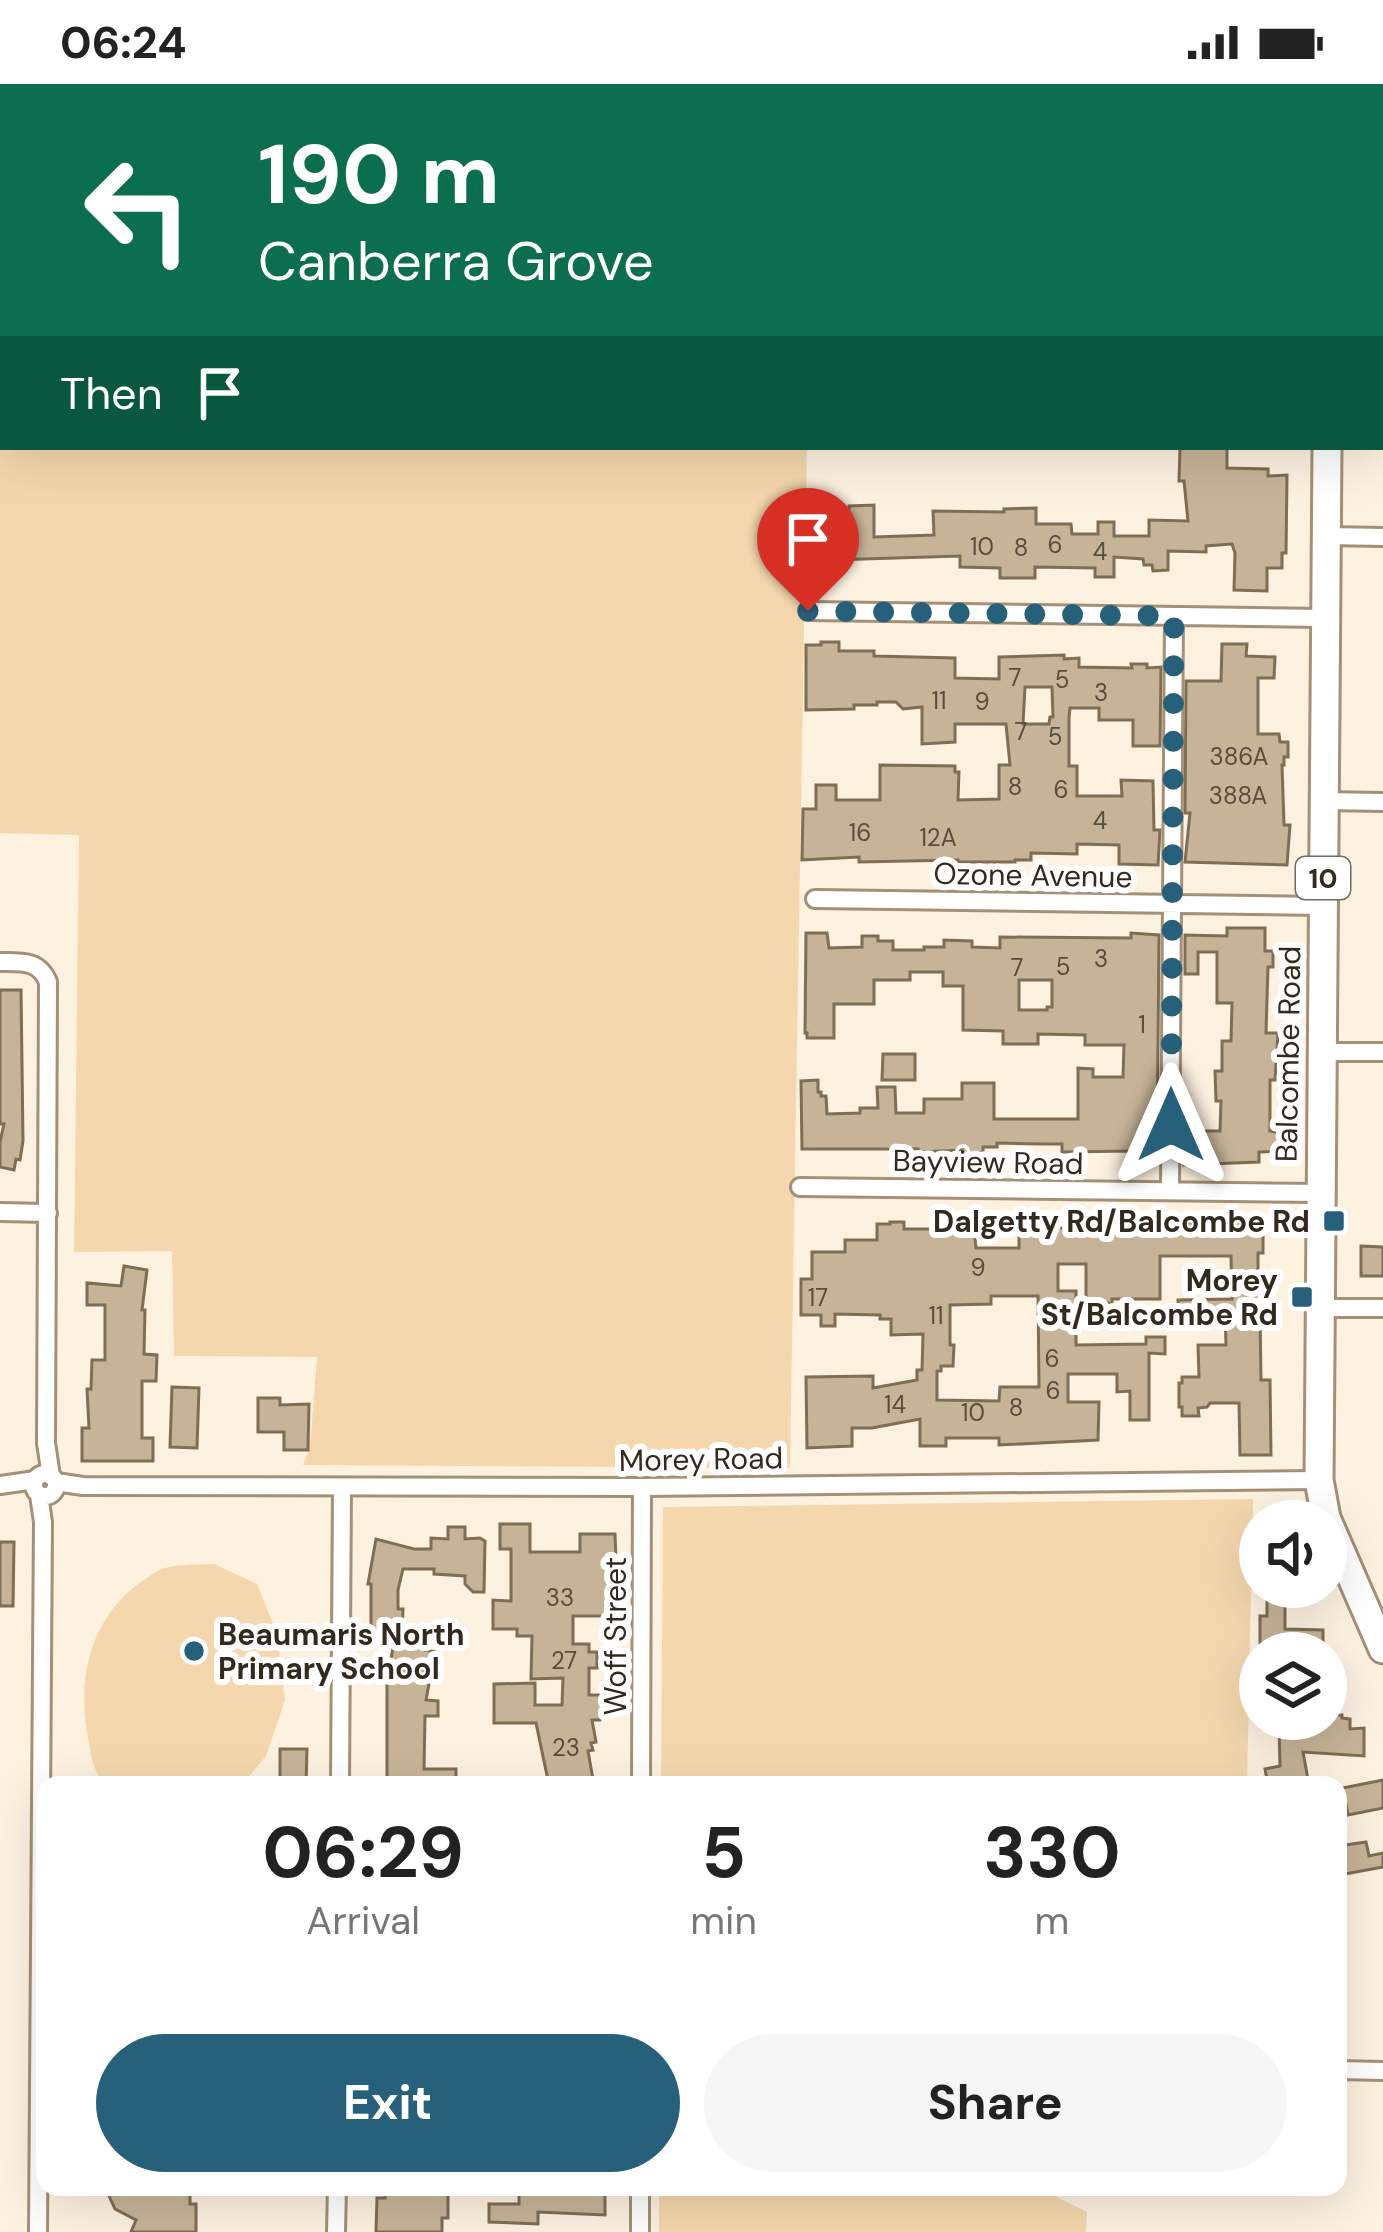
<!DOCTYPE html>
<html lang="en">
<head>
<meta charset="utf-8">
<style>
	body { margin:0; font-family:"DM Sans",sans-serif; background:#f6f6f6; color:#222; height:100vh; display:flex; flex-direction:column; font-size:45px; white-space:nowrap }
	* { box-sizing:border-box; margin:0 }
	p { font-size:39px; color:#767676 }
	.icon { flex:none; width:66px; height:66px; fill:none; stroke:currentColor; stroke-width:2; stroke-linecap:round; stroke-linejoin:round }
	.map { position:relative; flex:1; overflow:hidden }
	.panel { position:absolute; left:36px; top:1692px; width:1311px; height:420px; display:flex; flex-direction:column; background:#fff; border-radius:24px; box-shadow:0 12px 48px #0002 }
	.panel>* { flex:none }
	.banner { position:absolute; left:0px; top:0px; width:1383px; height:366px; box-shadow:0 12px 48px #0002; background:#0b6e4f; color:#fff; overflow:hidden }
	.buttons { position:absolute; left:1239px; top:1416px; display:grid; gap:24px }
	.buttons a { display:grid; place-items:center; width:108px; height:108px; border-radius:50%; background:#fff; box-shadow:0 12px 48px #0002; font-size:60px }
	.pin { position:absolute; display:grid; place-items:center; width:102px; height:102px; color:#fff; margin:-123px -51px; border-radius:50% 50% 50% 0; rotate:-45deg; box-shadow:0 0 12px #0007 }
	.pin .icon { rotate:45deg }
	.me { position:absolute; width:132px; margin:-66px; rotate:0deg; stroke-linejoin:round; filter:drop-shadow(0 0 9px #0008) }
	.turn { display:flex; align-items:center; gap:42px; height:252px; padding:0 60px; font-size:54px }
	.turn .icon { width:156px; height:156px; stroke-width:2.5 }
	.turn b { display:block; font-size:84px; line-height:102px }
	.then { display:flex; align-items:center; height:114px; padding:0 60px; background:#0003; gap:24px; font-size:45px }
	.eta { display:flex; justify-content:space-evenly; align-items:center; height:204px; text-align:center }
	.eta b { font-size:72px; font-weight:700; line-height:84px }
	.cta { display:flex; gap:24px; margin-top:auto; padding:24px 60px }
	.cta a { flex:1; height:138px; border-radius:72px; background:#27607a; color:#fff; font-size:48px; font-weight:700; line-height:138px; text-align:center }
	.cta a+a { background:#f6f6f6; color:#222 }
	.status { display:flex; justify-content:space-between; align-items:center; height:84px; padding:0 60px; background:#fff; direction:ltr }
	.status svg { height:33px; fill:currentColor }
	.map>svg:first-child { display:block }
	.green { fill:#f4d7ad }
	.building { fill:#c7b498; stroke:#7f6d54; stroke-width:3; fill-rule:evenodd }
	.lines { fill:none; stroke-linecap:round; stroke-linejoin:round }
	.minor-casing { stroke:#a39076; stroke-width:22 }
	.primary-casing { stroke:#a39076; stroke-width:33 }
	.minor { stroke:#fff; stroke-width:16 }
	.primary { stroke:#fff; stroke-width:27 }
	.route { stroke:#27607a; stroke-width:21; stroke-dasharray:0 37.8 }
	.poi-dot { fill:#27607a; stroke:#fff; stroke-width:4.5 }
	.labels { text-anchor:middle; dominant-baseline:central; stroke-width:12; stroke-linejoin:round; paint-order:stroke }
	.number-label { font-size:24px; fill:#574c3d }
	.shield { fill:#fff; stroke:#706a62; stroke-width:3 }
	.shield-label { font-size:27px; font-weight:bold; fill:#322a1f }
	.street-label { font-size:30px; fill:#322a1f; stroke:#fff }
	.poi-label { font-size:30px; font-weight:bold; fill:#322a1f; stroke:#fff; text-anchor:end }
</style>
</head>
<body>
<div class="status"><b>06:24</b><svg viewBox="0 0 49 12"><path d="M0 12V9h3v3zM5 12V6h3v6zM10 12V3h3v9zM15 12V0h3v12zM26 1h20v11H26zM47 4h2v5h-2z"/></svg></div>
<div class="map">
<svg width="1383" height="2148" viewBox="0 0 1383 2148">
	<rect width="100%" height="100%" fill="#fdf1e0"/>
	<path class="green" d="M0,168H3V363H807L790,1384L303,1381L310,1363L317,1273L174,1272L172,1167L74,1168L79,751L0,749Z
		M1253,1415L1247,1701H661L663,1423Z
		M214,1480L257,1500L277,1550L285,1616L266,1672L242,1701H105C91,1683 91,1670 87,1648C76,1582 97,1520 158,1487C173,1479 197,1481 214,1480Z
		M659,2103H1036L1087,2128L1086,2148H659Z"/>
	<path class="building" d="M1180,363H1227V384L1268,385V392L1287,391L1286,469H1282V484H1267V507L1234,506L1235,469L1232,460L1206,462V468L1168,467V486L1153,487L1152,481H1144L1143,475L1114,473V493H1095V484L1035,483V494H1000V484L960,483V472L831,476V480H817L816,468H808V431H849V422L874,421V453L934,451L933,427L1004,428V425L1036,424V440H1071L1072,450H1098V438H1114V452H1149V436L1188,437L1184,397H1179Z
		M821,558H839V567H874V572L955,574V594L999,595V573L1064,571V575L1079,574V583L1132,584L1131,580H1147V584L1161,583L1160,662H1133V636H1099V624H1070L1069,633V682H1077V712H1122L1121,696L1153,697L1154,746H1160L1158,781L1119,780V761L1077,760V770L1031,769V776H1015V778H958V776L859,778V773L802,776L803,725H816V701H836V716H880V681L955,682V688H959L958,716L999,715V681H1010L1006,640H955V658L922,660V623L903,625L896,618H877V621H854V625L806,626V561H821ZM1025,603H1052L1053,633H1050L1049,640H1023Z
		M1222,560H1247L1246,572L1275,573L1274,594H1258V650H1279L1280,658H1288V673H1284V681H1282L1284,741H1290L1287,781L1185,778L1190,729H1185L1186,597H1221Z
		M1227,844H1265V867H1273V883H1268L1266,949H1278L1275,996H1270V1047L1280,1049L1281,1067L1259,1068V1078L1184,1081L1183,1047H1220L1221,1017H1216L1215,987H1222V957H1231L1232,919H1217V868H1198V890H1185V851L1227,852Z
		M806,849H827L829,864L862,863V852H878V857H893V866H924V863H944V856L972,857V863L1000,864V853L1131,854V849L1159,851L1157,1071L1133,1070V1067L1062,1068V1060H1043L997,1059V1063H983V1069L962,1068V1066L918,1068V1065H802L801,997L818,996V1008H821V1012H826L827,1030L860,1029V1024H878L877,1003H895L896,1029H924V1015H962V999H994V1035H1078V984L1093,985V993H1123L1124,961H1085V951L1038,950V960H1003V947L963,946V902H943V888H910V896H874V920H834V954H807V949H805ZM1019,896H1052V923H1047V926H1019Z
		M0,906H21L23,1057L20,1076L16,1075L14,1086L0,1083V1058L4,1040H0Z
		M883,970H915V996H882Z
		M1245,1137V1145H1263V1169H1258V1196H1268V1210L1266,1230H1260L1261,1296H1270L1271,1371H1240L1239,1319H1210L1207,1323L1198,1324L1199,1332H1182V1323H1179V1299H1182V1293H1199L1198,1261H1226L1225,1230H1198V1244H1179L1178,1216L1232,1215L1231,1172H1160V1215H1112V1219H1086V1180H1058V1207H1076V1261L1146,1260V1253H1165V1270L1149,1269V1336H1130V1307L1117,1308V1290H1068V1318H1099L1098,1356L999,1361V1354H946V1362H920V1335L872,1344H852V1362L807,1364L806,1293L873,1292V1304L917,1296V1286H922L923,1250L891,1251V1235H880V1231L835,1230V1242H821V1231H801V1195H812V1168H845V1156H877V1140H890V1138H904V1145H974L976,1164H1019V1144H1067V1150H1128V1148L1179,1146V1138ZM991,1212H1038L1039,1303H1000L999,1317L937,1316V1287H941V1282H953L954,1261H950V1221L991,1220Z
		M1361,1162L1383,1163V1192H1361Z
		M124,1182L147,1186L142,1226H145L144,1270L157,1271L156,1297H142V1354H153V1377H82V1344H89L87,1305H91L92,1276H105V1221H87V1199L121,1202Z
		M172,1303L199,1304L197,1364L170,1363Z
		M258,1314H280V1321L309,1320L308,1366H284V1348H258Z
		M500,1440H530V1468H580V1450H615L618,1532H573V1560H589V1568H597V1584H589V1611H604L600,1636H592L596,1658L591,1659L593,1666L588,1667L594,1701H549L536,1639H494V1600L535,1599V1621H562L563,1594L531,1595L532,1552H517V1545H493V1516L511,1517V1465H500Z
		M448,1443H465V1455L480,1454L485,1457L484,1508H473L465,1500V1492L434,1490V1485H403L398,1506V1525H403L402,1551L371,1549V1500H368L376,1455L414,1465H431V1454L448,1455Z
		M0,1458H14L13,1522H0Z
		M1267,1503H1311V1519H1285V1545L1323,1546V1562L1285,1561V1569H1260V1532H1267Z
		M394,1559L435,1568L426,1616L438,1617V1632H425L424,1685H456V1701H387V1595Z
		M1326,1631H1342V1634L1350,1635V1645L1364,1644V1672L1303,1668L1309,1701H1268L1265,1685L1280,1682L1279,1644H1322V1635H1326Z
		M280,1665H307L306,1701H280Z
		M1383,1696V1724L1348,1731L1343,1704Z
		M1366,1758L1369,1772L1383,1769V1783L1345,1790L1343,1783L1338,1785V1762Z
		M105,2103H190V2120H196V2148H131L136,2136L115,2125Z
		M385,2103H448V2134H442V2148H376L377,2114H385Z
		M519,2103H605V2131L538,2128V2140L489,2138V2120H519Z"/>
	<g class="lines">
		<g class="minor-casing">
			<path id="minor" d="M591,0V3
				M86,3V0
				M329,3V0
				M0,152H3
				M1380,199H1383
				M1326,452L1383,453
				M808,527L1324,534
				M1323,717L1383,718
				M815,815L1323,822
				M0,878C22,878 39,876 48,898L46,1359L51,1392
				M1321,968H1383
				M800,1103L1320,1109
				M1170,1107L1174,532
				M0,1128L48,1129
				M1319,1224H1383
				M34 1401a11 11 0 1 1 22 0a11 11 0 1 1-22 0Z
				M56,1398L83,1402L642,1403L1319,1396
				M0,1401L35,1396
				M340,1701L342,1404
				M641,1701L642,1403
				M1338,1986L1383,1987
				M38,2148L43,1438L39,1411
				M336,2148L337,2103
				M640,2148V2103"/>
		</g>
		<g class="primary-casing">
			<path id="primary" d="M1331,3V0
				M1327,363L1319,1396L1326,1434L1383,1565"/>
		</g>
		<use href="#minor" class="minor"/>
		<use href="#primary" class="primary"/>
	</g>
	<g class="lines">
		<path class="route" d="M808,527L1174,532L1171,1041"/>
	</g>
	<g class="poi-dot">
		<rect x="1322" y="1125" width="24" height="24" rx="6"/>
		<rect x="1290" y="1201" width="24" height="24" rx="6"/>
		<circle cx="194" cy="1567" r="12"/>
	</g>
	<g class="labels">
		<g class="number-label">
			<text x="1055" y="460">6</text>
			<text x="982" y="462">10</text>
			<text x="1021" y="463">8</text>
			<text x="1100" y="467">4</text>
			<text x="1015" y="593">7</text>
			<text x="1062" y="595">5</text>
			<text x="1101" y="608">3</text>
			<text x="939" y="616">11</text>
			<text x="982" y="617">9</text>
			<text x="1021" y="647">7</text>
			<text x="1055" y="652">5</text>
			<text x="1239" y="672">386A</text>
			<text x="1015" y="702">8</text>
			<text x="1061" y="705">6</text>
			<text x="1238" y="711">388A</text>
			<text x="1100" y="736">4</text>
			<text x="860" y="748">16</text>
			<text x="938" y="753">12A</text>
			<text x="1101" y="874">3</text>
			<text x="1063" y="882">5</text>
			<text x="1017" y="883">7</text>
			<text x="1142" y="940">1</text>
			<text x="978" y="1183">9</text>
			<text x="818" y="1213">17</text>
			<text x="936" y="1231">11</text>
			<text x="1052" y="1274">6</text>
			<text x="1053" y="1306">6</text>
			<text x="895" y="1320">14</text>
			<text x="1016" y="1323">8</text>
			<text x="973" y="1328">10</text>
			<text x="560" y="1513">33</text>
			<text x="564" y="1576">27</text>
			<text x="566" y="1663">23</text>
		</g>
		<rect class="shield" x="1296" y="773" width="54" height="42" rx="9"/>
		<g class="shield-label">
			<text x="1323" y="794">10</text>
		</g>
		<g class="street-label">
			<text transform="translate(1033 791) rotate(1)">Ozone Avenue</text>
			<text transform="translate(1288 970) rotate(-89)">Balcombe Road</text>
			<text transform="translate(988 1078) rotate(1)">Bayview Road</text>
			<text transform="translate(701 1375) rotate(-1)">Morey Road</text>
			<text transform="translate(615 1552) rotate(-90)">Woff Street</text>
		</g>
		<g class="poi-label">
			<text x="1310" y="1137">Dalgetty Rd/Balcombe Rd</text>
			<text x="1278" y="1196">Morey<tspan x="1278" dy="34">St/Balcombe Rd</tspan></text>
			<text x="218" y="1550" text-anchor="start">Beaumaris North<tspan x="218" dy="34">Primary School</tspan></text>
		</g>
	</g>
</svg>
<div class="buttons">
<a><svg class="icon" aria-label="sound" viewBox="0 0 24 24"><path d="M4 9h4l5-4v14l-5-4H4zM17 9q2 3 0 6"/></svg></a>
<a><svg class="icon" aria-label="layers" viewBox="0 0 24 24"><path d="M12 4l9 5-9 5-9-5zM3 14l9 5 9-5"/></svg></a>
</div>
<div class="pin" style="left:808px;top:527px;background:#d93025"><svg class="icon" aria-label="arrive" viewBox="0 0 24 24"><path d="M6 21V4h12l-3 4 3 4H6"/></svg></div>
<svg class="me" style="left:1171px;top:1041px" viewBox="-20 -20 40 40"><path d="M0-17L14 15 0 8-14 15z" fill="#27607a" stroke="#fff" stroke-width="4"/></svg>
<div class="banner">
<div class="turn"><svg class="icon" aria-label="left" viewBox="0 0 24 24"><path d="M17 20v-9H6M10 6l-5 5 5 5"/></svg><div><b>190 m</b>Canberra Grove</div></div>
<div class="then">Then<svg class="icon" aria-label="arrive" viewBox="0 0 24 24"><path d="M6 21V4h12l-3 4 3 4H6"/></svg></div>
</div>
<section class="panel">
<div class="eta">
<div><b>06:29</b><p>Arrival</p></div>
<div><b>5</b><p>min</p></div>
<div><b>330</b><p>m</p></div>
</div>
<div class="cta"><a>Exit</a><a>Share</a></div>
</section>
</div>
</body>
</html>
